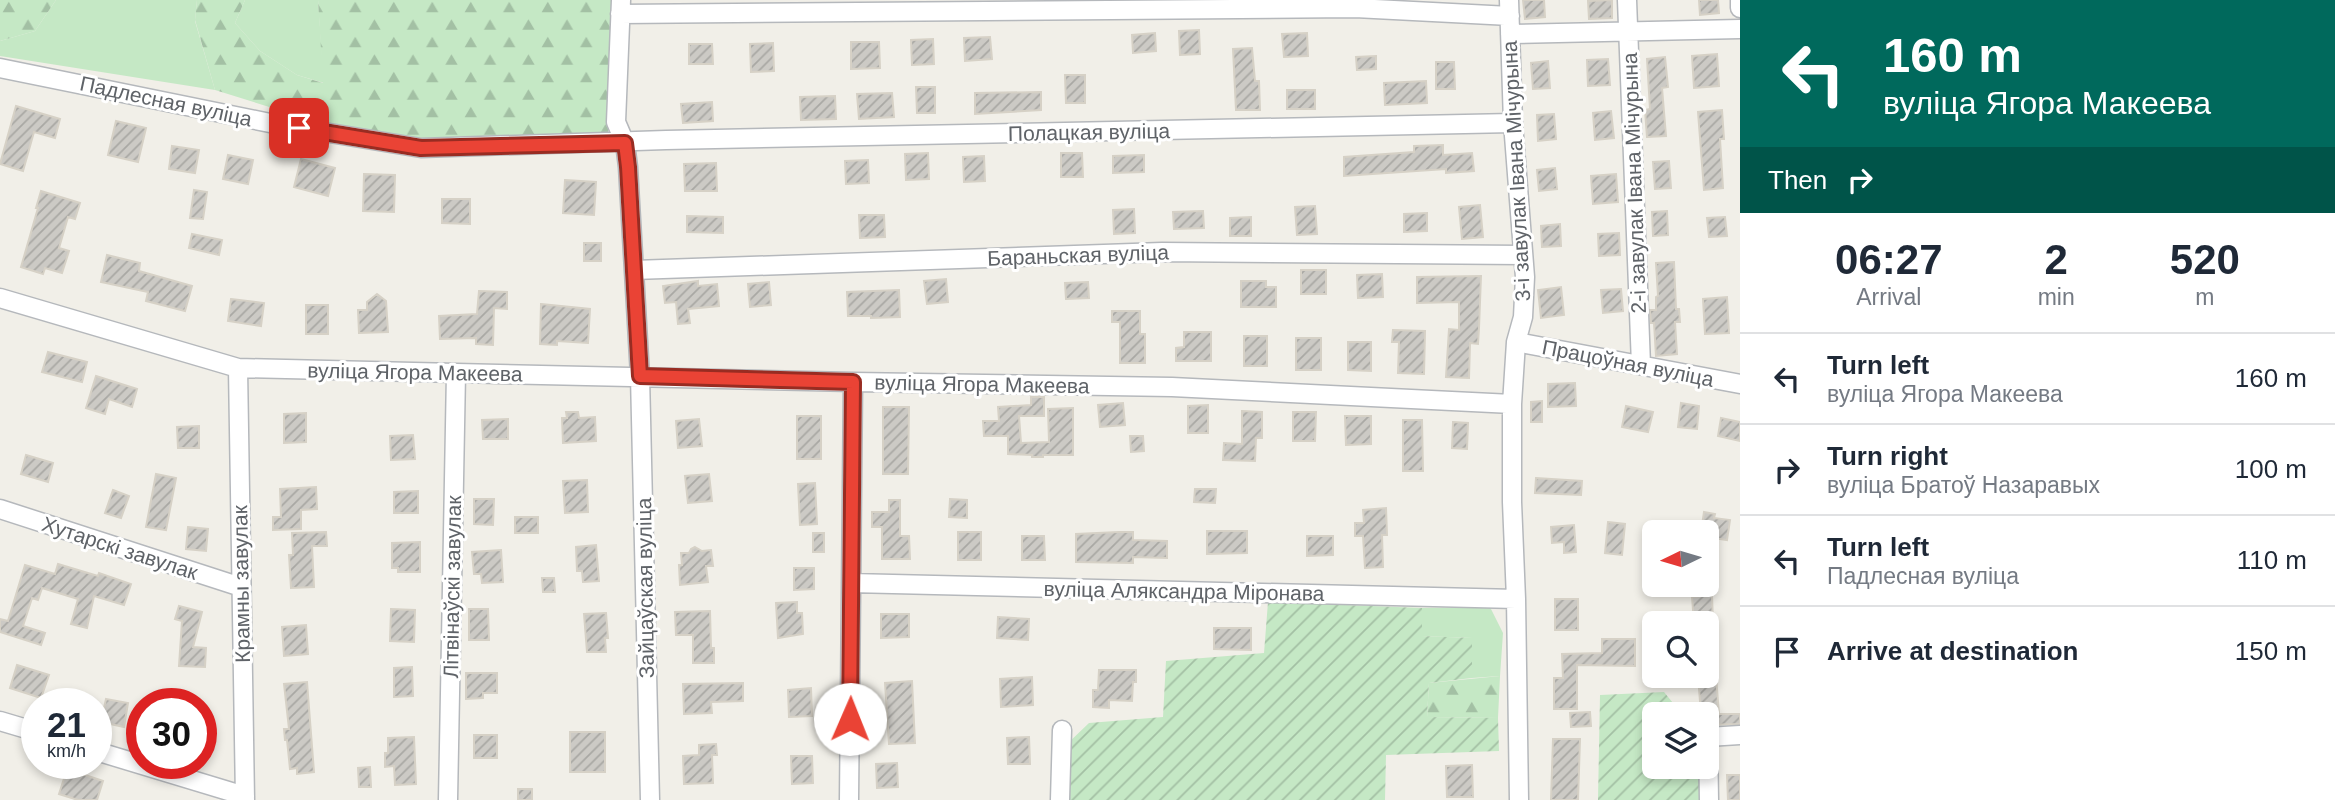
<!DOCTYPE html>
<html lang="en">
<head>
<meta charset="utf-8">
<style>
	body { margin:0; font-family:Helvetica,sans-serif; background:#f2f2f3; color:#1f2937; height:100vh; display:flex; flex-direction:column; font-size:26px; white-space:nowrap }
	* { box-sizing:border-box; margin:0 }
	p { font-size:23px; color:#747a83 }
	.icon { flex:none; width:38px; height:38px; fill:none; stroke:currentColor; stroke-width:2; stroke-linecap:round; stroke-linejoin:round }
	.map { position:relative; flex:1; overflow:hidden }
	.sheet { display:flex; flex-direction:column; background:#fff; width:595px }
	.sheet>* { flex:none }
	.top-card { background:#00695c; color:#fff; overflow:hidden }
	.needle { width:46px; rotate:265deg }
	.buttons { position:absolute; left:1642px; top:520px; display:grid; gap:14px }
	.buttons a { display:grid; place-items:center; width:77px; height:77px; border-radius:10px; background:#fff; box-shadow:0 4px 10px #0003; font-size:35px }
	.speed { position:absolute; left:21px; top:688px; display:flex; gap:14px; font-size:35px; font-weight:700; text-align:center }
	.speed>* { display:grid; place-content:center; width:91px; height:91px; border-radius:50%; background:#fff; box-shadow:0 4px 10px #0003; line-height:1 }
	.speed small { font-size:18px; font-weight:400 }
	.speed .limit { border:10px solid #d22; background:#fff; color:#111 }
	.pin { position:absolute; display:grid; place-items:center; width:60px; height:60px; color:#fff; margin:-30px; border-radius:14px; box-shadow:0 4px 10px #0006 }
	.me { position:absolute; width:77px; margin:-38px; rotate:1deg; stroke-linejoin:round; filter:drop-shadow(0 0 5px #0008) }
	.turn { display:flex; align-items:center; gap:24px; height:147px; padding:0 28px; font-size:32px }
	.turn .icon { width:91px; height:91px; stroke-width:2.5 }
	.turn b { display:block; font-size:49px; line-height:60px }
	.then { display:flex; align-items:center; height:66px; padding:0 28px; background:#0003; gap:14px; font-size:26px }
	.eta { display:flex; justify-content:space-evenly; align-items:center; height:119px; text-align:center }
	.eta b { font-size:42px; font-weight:800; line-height:49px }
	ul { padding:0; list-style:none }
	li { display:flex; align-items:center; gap:21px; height:91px; padding:0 28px; border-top:2px solid #e0e1e3 }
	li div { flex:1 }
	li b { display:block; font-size:26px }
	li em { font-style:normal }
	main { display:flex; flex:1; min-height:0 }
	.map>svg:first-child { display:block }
	.grass { fill:#c5e8c5 }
	.forest { fill:url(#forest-firs) }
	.garden { fill:url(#garden-furrows) }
	.building { fill:url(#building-hatch); stroke:#d6d1c6; stroke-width:2 }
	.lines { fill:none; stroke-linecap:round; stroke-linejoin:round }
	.minor-casing { stroke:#b5b8bc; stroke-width:21 }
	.minor { stroke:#fff; stroke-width:18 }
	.route-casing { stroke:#982c22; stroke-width:18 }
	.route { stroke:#ea4335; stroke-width:12 }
	.labels { text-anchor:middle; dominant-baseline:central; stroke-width:6; stroke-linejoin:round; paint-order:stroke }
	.street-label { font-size:21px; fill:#5f6368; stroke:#fff }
</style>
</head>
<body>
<main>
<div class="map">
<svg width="1740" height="800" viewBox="0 0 1740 800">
	<defs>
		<pattern id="forest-firs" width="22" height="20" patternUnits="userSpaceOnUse" patternTransform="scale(1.75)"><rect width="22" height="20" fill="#c5e8c5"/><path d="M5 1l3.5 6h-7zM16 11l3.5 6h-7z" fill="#a3c0a4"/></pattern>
		<pattern id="garden-furrows" width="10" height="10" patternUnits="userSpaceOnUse" patternTransform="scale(1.75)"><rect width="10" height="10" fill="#c5e8c5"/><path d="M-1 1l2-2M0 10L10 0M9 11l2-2" fill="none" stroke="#a3c0a4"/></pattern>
		<pattern id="building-hatch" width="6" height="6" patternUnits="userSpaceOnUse" patternTransform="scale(1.75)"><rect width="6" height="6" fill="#cccac5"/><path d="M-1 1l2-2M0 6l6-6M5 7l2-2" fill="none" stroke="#a9a8a4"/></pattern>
	</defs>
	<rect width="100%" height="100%" fill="#f1efe8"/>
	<path class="grass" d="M56,0H197L195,21L215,90L0,56V41L35,31Z
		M245,0H318L324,83L297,75L260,51L235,23Z
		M1490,607L1503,633L1500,676L1472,678V638L1421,636L1422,608Z"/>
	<path class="forest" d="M0,0H56L35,31L0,41Z
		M197,0H245L235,23L260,51L297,75L323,83L318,0H614L608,133L429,140L311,120L215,90L195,20Z
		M1500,676L1498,718L1427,717L1429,683Z"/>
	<path class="garden" d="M1268,602L1422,608V636L1472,638V678L1429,683L1427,717L1498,718L1499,751L1386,755L1385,800H1068L1066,745L1089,723L1163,717L1166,661L1264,653Z
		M1664,692L1682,714H1654V766L1698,767L1701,800H1598L1600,695Z"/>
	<path class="building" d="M1523,0H1544L1545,17L1525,19Z
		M1612,0V18L1589,19L1588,1Z
		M1699,0H1718L1719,13L1700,15Z
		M1199,30L1200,54L1180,55L1179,31Z
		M1155,33L1156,51L1133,53L1132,35Z
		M1307,33L1308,56L1284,57L1282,34Z
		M990,37L992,59L965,61L964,38Z
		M933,39L934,64L912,65L911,40Z
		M851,42H879L880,68L851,69Z
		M773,43L774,71L751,72L750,44Z
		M689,44H712L713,64H689Z
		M1252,48L1255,81H1259L1260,110H1236L1233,49Z
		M1717,54L1719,86L1694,88L1692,56Z
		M1376,56V69L1357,70L1356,57Z
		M1665,57L1668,87L1662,88L1666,136L1647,137L1645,110L1650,109L1647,59Z
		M1608,59L1610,85L1588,86L1587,60Z
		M1548,61L1550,88L1533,89L1531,63Z
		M1436,62H1454L1455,89H1436Z
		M1065,75H1085V103H1066Z
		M1426,81L1427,103L1385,105L1384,83Z
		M916,87H935V113H917Z
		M1287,90H1315V109H1287Z
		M1041,92V110L975,114V93Z
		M892,93L894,117L859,119L857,94Z
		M835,96L836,119L801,120L800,97Z
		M712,102L713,121L683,123L681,104Z
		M16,106L60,119L55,138L34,132L23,171L0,164Z
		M1722,110L1724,139H1720L1723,188L1704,190L1698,112Z
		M1611,111L1614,138L1595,140L1593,113Z
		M1554,114L1556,139L1538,141L1537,115Z
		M116,121L146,128L138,162L108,155Z
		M1443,145V155L1472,153L1474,171L1446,173V169L1344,176V157L1414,152V146Z
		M172,146L199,150L195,173L169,169Z
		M928,153L929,179L906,180L905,154Z
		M1061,153H1082L1083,177H1061Z
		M228,155L253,160L248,184L223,179Z
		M1144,155V172L1113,173V156Z
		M984,156L985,181L964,182L963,157Z
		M301,159L335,168L328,196L294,187Z
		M868,160L869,183L846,184L845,161Z
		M1669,161L1671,188L1655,189L1653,162Z
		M716,163L717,191H685L684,164Z
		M1555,168L1557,189L1539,191L1537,170Z
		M364,174L395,175L394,212L363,211Z
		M1616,174L1618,202L1593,204L1591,176Z
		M565,180L596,182L594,215L563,213Z
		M194,190L207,192L203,219L190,218Z
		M41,191L80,203L75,219L68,217L59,248L69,251L62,273L45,268L43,274L21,267L38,208H36Z
		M442,199H470V224L442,223Z
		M1480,205L1483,237L1462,239L1459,207Z
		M1315,206L1317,234L1297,235L1295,207Z
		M1134,209L1135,233L1114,234L1113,210Z
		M1203,211L1204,228L1174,229L1173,212Z
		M1667,211L1668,235L1653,236L1652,212Z
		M1427,213V231L1404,232V214Z
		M859,215H884L885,237L860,238Z
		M687,216L723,217V233L687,232Z
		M1251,217V236H1230V218Z
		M1725,217L1727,236L1709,237L1707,218Z
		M1560,224L1561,246L1542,247L1541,226Z
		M1619,233L1620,255L1599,256L1598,234Z
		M192,234L222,240L219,255L189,248Z
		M584,243H601V261H584Z
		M107,255L140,263L139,271L192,286L185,311L146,301L148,292L101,282Z
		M1674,262L1676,309H1679L1680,322H1675L1677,354L1656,356L1654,323H1651L1650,310H1656V297L1658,296L1656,263Z
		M1301,270H1326V294H1301Z
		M1382,274L1383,297L1358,298L1357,275Z
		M1481,276L1479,328L1478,344L1470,343L1469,378L1446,377L1449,329L1459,330V302L1417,303V277Z
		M946,279L948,302L927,304L924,281Z
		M698,281V286L717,284L719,306L688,309L690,323L678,324L676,302L665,303L663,286Z
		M1241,281H1266V287H1276V307H1241Z
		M769,282L771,305L750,307L748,284Z
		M1088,282L1089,298L1066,299L1065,283Z
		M1561,287L1564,315L1541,318L1538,290Z
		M1621,289L1623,311L1603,313L1601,290Z
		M899,290L900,317L871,318V316H848L847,292Z
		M479,291L507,292V309L494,308L493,345L476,344V338L440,339L439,316L477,314Z
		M377,294L386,301L388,332L359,333L358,310H367V302Z
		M1727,297L1729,333L1705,334L1703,299Z
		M231,299L264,303L261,326L228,321Z
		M541,304L590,309L588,343L557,341V345L540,344Z
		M306,305H328V334H306Z
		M1112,311H1140V334H1145V363H1120V322H1112Z
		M1393,330L1425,331L1424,374L1398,373L1399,342H1392Z
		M1184,332H1211V361H1176V348L1184,347Z
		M1244,336H1267V366H1244Z
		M1296,338H1321V370H1296Z
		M1348,342H1371V371L1348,370Z
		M48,352L87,362L82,382L42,372Z
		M96,376L137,389L132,407L109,399L105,414L86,408Z
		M1575,383L1576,406L1548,407V384Z
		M1031,397H1044V416H1019L1021,443L1049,442L1048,409L1073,408V455H1043V457H1032V455L1008,454V436H984L983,421H999L998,407L1031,405Z
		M1542,401V422H1531V402Z
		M1123,403L1125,425L1100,427L1098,405Z
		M1681,403L1699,406L1697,429L1678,427Z
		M1208,405V433H1188V406Z
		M1626,406L1653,412L1648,432L1622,427Z
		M883,407H909L908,474H883Z
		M1242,411L1262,412V438H1256L1255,461L1223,460L1224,443L1242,444Z
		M566,412H578L579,418L595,417L596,441L563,443L562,418H567Z
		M1293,412H1316L1315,441H1293Z
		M306,413V442L284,443V414Z
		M797,416H821V459H797Z
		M1345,416H1371V444L1346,445Z
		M1721,418L1740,422V441L1718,436Z
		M508,419V439H483L482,420Z
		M699,419L702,446L678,448L676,421Z
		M1403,420H1422L1423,471H1403Z
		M1453,422L1468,423L1467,449L1452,448Z
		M199,426V448H178L177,427Z
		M413,435L415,459L391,460L390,436Z
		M1130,436H1143L1144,451L1131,452Z
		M26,455L53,463L48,482L21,474Z
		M156,474L176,478L166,530L146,527Z
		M709,474L712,501L688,503L685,476Z
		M1536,478L1582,481L1581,495L1535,493Z
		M587,480L588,512L565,513L563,481Z
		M815,483L817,524L800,525L798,484Z
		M316,487L317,509L301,510V529L273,530V517H281L280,489Z
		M1195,489H1216L1215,503L1194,502Z
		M113,490L129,496L121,518L105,513Z
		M418,491V513H394V492Z
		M474,499H494L493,525L474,524Z
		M950,499L967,500V518L949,517Z
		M889,500H900V536H909L910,559H882V527H872V512H889Z
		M1386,508L1387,535H1382L1383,567L1365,568L1363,536H1355V523H1364L1363,510Z
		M1704,512L1715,514L1714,518L1730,520L1727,540L1706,537V532H1701Z
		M515,517H538V533H515Z
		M1608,522L1625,524L1622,555L1605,553Z
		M1574,525L1576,552L1564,553V542L1552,543L1551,527Z
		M188,527L208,529L206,551L186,549Z
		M1207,531H1247V553L1207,554Z
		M326,532L327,546H312L314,587L291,588L289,555H293L292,533Z
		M958,532H981V560H958Z
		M1119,532H1133V540L1167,541V558L1133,557V563L1076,562V534Z
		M813,533H824V552H813Z
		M1022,536H1044L1045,560H1022Z
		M1307,536H1333V555L1307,556Z
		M420,542V572H398V568H392V543Z
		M596,545L599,581L583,582L582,571H577L576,547Z
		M695,547L702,551L711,550L713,566H706L708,582L680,585L679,565H682L681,553H689L691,549Z
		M501,550L503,582L482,583L481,574H474L472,552Z
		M58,564L98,576L99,573L131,584L124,605L94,596L87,628L71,624L78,599L42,588L38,600L32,598L23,626L45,633L41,645L0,632V619L8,621L25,565L55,574Z
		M794,568H814V589L794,590Z
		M542,578H554L555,592H543Z
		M1712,595L1713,623H1694L1692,597Z
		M1555,599H1578V630H1555Z
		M797,602V613H802L803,634L778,638L776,603Z
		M179,606L202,612L193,647L206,648L205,667L179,666L182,621L175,619Z
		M391,609L415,610L414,642L390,641Z
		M469,609H488L489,640H469Z
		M710,611L711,648H714V663H693V635H676L675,612Z
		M606,613L608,638H605L606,652H587L584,614Z
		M881,614H909V637L881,638Z
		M998,617L1029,619L1028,640L997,638Z
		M306,625L308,654L284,656L282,627Z
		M1214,628H1251V650L1214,649Z
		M1602,639H1635V666L1577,665V709H1554V678H1563L1562,654L1602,653Z
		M17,665L49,675L41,698L10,688Z
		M412,667L413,696L394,697V668Z
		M1099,670H1136V682H1133L1132,701L1109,700V708L1093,707V690H1098Z
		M466,673H497V693H483V698L466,699Z
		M1698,676H1716L1719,714H1740V724L1706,725V714H1701Z
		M1032,677L1033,705L1001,707L1000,679Z
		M912,681L915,743L889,744L885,683Z
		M307,682L314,772L297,774V768L290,769L287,740H285L284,729H289L284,684Z
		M743,683V701L711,702L712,713L684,714L683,684Z
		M811,688L812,716L789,717L788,690Z
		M106,699L128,703L124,727L101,722Z
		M1590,712L1591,726L1571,727L1570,713Z
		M570,732H605V772H570Z
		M474,735H497V758H474Z
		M414,737L416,784L395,785L394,766L385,767V753H388V738Z
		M1029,737L1030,764H1008L1007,738Z
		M1553,739H1580L1578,800H1551Z
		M716,744L717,755H712L713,783L684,784L683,756L699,755V745Z
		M791,756H812L813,783L792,784Z
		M897,763L898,787L877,788L876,764Z
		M1472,765L1473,797H1447L1446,766Z
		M370,767L371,787H359L358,768Z
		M67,769L103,781L97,800H78L59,794Z
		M1727,775H1740V800H1728Z
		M518,789H532V800H518Z"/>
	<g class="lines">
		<g class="minor-casing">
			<path id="minor" d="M621,0L616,122L625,143L628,167L640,376L650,800
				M1509,0L1513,123L1525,277L1523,317L1516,342L1512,404V502L1516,599L1519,800
				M1627,0L1641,365
				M1740,0V8
				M620,14L1355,8L1510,16
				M1510,34L1740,29
				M0,68L275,124L421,148L666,140L1513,123
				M634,270L1162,252L1523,255
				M0,298L238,368L853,382L1172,387L1512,404
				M1516,342L1740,384
				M238,368L245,800
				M0,509L241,587
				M851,583L1516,599
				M0,721L37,732
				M96,751L245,796
				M448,800L456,373
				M849,800L853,382
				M1060,800L1062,730
				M1709,800L1708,737L1740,735"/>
		</g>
		<use href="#minor" class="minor"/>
	</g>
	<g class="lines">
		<g class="route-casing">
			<path id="route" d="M299,128L421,148L625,143L628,167L640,376L853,382L850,719"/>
		</g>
		<use href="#route" class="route"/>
	</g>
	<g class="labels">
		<g class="street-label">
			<text transform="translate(166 101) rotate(12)">Падлесная вуліца</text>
			<text transform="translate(1089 132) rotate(-1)">Полацкая вуліца</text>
			<text transform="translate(1516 171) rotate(-93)">3-і завулак Івана Мічурына</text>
			<text transform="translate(1634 183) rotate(-92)">2-і завулак Івана Мічурына</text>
			<text transform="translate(1078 255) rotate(-2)">Бараньская вуліца</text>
			<text transform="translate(1628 363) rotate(11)">Працоўная вуліца</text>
			<text transform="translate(415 372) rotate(1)">вуліца Ягора Макеева</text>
			<text transform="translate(982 384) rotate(1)">вуліца Ягора Макеева</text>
			<text transform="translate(120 548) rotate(18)">Хутарскі завулак</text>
			<text transform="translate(241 584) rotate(-91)">Крамны завулак</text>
			<text transform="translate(452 587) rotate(-89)">Літвінаўскі завулак</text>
			<text transform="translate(645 588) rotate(-91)">Зайцаўская вуліца</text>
			<text transform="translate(1184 591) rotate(1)">вуліца Аляксандра Міронава</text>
		</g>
	</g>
</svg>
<div class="buttons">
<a><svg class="needle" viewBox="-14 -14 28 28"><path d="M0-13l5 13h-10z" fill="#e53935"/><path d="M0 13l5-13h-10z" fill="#747a83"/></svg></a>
<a><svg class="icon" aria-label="search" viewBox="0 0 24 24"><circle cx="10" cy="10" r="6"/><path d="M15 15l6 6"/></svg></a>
<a><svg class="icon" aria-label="layers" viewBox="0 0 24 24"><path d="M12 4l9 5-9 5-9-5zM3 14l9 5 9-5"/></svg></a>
</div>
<div class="speed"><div>21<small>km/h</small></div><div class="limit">30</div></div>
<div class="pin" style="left:299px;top:128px;background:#d93025"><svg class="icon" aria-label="arrive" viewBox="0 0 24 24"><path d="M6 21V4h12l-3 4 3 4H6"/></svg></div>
<svg class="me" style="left:850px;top:719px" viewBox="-20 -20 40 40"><circle r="19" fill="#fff"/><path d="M0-13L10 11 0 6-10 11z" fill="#ea4335"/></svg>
</div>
<section class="sheet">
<div class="top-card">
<div class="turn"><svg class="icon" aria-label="left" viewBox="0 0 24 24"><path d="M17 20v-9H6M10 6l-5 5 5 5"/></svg><div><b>160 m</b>вуліца Ягора Макеева</div></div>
<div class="then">Then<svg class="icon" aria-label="right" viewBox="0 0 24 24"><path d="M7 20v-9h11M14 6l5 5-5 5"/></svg></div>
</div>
<div class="eta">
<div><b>06:27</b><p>Arrival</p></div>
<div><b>2</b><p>min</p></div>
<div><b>520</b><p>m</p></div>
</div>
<ul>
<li><svg class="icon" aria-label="left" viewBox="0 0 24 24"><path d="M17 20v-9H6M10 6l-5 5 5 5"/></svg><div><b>Turn left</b><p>вуліца Ягора Макеева</p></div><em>160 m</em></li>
<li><svg class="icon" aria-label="right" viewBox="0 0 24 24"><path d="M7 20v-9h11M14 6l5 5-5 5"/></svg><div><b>Turn right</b><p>вуліца Братоў Назаравых</p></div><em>100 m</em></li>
<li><svg class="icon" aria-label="left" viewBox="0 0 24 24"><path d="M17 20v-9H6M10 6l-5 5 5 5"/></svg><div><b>Turn left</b><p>Падлесная вуліца</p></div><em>110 m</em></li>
<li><svg class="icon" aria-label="arrive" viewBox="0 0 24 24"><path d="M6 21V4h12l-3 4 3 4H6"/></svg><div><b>Arrive at destination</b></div><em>150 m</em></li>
</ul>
</section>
</main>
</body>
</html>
